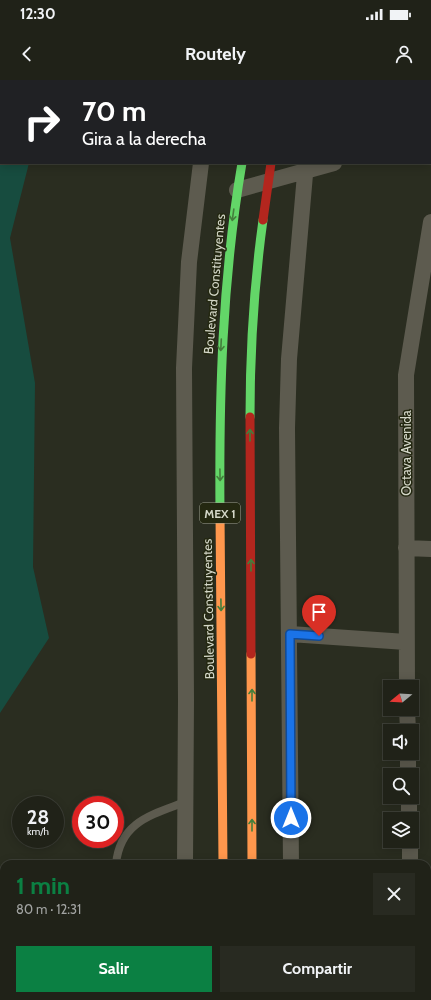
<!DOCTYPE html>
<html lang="es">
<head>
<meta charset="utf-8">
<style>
	body { margin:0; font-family:Cabin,sans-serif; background:#282a21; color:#f1f3f6; height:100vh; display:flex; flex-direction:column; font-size:15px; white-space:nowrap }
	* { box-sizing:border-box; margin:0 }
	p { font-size:13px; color:#a2a4a2 }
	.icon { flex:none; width:22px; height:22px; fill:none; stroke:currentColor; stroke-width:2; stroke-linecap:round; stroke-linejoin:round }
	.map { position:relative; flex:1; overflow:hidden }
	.details { position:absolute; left:0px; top:780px; width:431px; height:140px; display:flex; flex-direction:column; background:#202218; border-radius:12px 12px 0 0; box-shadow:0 2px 10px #0003,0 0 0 1px #3d3f37 }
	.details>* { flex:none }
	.hud { position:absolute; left:0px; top:0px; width:431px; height:84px; box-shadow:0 2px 10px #0003,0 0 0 1px #3d3f37; background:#202124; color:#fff; overflow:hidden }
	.needle { width:26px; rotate:252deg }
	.tools { position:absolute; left:383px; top:600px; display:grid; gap:8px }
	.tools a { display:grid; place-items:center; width:36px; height:36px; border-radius:0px; background:#202218; box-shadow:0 2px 10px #0003,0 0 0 1px #3d3f37; font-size:20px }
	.speed { position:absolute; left:12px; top:716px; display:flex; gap:8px; font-size:20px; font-weight:700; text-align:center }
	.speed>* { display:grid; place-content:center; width:52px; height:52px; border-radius:50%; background:#202218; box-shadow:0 2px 10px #0003,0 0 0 1px #3d3f37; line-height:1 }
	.speed small { font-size:10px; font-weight:400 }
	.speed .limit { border:6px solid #d22; background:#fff; color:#111 }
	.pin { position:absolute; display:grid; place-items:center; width:34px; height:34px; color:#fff; margin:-41px -17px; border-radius:50% 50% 50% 0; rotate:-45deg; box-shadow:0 0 4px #0007 }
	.pin .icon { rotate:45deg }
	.me { position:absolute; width:44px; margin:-22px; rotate:0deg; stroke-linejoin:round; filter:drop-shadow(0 0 3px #0008) }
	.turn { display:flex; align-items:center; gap:14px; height:84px; padding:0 16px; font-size:18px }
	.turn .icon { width:52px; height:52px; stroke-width:2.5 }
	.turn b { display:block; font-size:28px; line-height:34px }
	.round { display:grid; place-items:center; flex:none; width:42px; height:42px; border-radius:0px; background:#282a21 }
	.headline { display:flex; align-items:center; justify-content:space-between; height:68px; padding:0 16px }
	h1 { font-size:24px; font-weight:700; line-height:30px; color:#0b8043 }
	.button { display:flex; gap:8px; margin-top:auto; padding:8px 16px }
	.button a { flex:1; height:46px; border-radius:0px; background:#0b8043; color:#fff; font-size:16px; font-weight:700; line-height:46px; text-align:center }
	.button a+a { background:#282a21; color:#f1f3f6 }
	.status { display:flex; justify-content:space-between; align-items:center; height:28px; padding:0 20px; background:#202218; direction:ltr }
	.status svg { height:11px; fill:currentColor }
	header { display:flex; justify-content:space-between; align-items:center; height:52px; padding:0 16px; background:#202218; font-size:18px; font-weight:700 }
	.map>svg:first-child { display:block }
	.water { fill:#174c3f }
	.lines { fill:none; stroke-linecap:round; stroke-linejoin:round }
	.lane { stroke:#5d5b4f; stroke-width:8 }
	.street { stroke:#5d5b4f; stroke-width:16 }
	.fast { stroke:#63d668; stroke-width:9 }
	.slow { stroke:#ff974d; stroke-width:9 }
	.jam { stroke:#b3261e; stroke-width:9 }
	.oneway { stroke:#447f3c }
	.route-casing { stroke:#114b97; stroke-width:10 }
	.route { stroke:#1a73e8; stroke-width:7 }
	.labels { text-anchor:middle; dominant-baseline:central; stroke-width:3; stroke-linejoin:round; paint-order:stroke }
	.shield { fill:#242811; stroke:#9fa291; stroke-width:1 }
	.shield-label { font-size:12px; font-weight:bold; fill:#d4d7c8 }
	.street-label { font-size:13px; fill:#d4d7c8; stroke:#242811 }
</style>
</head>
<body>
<div class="status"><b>12:30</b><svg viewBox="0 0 49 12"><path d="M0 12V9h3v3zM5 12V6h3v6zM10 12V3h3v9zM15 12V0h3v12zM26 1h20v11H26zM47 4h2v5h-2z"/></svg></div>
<header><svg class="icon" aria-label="back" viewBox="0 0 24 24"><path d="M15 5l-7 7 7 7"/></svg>Routely<svg class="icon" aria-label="person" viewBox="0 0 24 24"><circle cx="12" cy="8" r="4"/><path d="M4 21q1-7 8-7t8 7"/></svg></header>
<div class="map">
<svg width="431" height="920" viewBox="0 0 431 920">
	<rect width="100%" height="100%" fill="#2a2d20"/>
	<path class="water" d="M0,0H39L1,1V83H29L10,158L35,303L33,487L49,558L0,633Z"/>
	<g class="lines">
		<path class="lane" d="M116,784C120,742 151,735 185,722
			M141,920L142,916"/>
		<path class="street" d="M217,1L218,0
			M323,1V0
			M0,16L1,11
			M430,55H431
			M237,110L334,83
			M406,468L431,469
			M290,554L406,562
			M407,607L406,295L431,142
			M407,629L408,651
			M408,673V695
			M409,717V739
			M410,761V784
			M185,784L186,620L184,288L189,182L201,83
			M291,784L287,348L289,279L306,83
			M292,916V920
			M413,916V920
			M184,920V916"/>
		<path class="fast" d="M260,0V1
			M289,0V1
			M250,337C250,271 254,205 263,140
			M220,434C219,315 222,200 242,83"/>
		<path class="slow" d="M220,434L223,784
			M251,574L252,784"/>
		<path class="jam" d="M263,140L271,83
			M250,337L251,574
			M225,916V920
			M253,916V920"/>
	</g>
	<defs><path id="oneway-shaft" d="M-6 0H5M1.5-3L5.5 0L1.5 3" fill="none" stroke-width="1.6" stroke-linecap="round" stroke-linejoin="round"/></defs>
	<g class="oneway">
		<use href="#oneway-shaft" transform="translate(233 135) rotate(98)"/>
		<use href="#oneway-shaft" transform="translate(221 265) rotate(93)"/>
		<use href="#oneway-shaft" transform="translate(250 355) rotate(-90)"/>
		<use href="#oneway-shaft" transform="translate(220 395) rotate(89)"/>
		<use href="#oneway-shaft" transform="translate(251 485) rotate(-90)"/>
		<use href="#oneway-shaft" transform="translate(221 525) rotate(89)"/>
		<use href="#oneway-shaft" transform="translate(252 615) rotate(-90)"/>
		<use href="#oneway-shaft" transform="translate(252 745) rotate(-90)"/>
	</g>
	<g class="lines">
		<g class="route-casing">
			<path id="route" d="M291,738L290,554L319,556"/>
		</g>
		<use href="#route" class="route"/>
	</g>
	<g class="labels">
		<rect class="shield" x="200" y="423" width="40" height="20" rx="3"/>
		<g class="shield-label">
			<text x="220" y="433">MEX 1</text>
		</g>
		<g class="street-label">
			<text transform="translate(214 204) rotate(-85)">Boulevard Constituyentes</text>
			<text transform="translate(406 373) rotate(-90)">Octava Avenida</text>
			<text transform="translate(208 529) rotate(-91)">Boulevard Constituyentes</text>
		</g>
	</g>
</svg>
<div class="tools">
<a><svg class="needle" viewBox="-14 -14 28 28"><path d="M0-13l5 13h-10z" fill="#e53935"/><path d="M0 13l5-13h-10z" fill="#a2a4a2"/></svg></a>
<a><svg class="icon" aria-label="sound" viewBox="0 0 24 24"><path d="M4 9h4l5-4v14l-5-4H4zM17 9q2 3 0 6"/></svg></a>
<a><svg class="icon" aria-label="search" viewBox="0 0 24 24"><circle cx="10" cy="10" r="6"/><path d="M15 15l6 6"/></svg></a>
<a><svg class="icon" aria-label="layers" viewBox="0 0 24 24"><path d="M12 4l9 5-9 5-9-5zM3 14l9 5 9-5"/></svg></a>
</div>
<div class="speed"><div>28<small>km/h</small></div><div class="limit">30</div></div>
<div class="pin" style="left:319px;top:556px;background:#d93025"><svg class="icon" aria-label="arrive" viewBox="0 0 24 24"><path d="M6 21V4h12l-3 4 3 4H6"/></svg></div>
<svg class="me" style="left:291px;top:738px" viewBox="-20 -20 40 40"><circle r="17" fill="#1a73e8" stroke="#fff" stroke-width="3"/><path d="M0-11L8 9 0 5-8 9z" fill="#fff"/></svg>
<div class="hud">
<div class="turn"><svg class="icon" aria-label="right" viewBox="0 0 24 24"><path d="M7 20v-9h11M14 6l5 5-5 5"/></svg><div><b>70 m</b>Gira a la derecha</div></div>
</div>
<section class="details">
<div class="headline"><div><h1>1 min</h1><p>80 m · 12:31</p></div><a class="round"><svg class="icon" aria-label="close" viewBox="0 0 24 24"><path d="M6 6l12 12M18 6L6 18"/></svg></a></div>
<div class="button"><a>Salir</a><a>Compartir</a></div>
</section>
</div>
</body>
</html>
